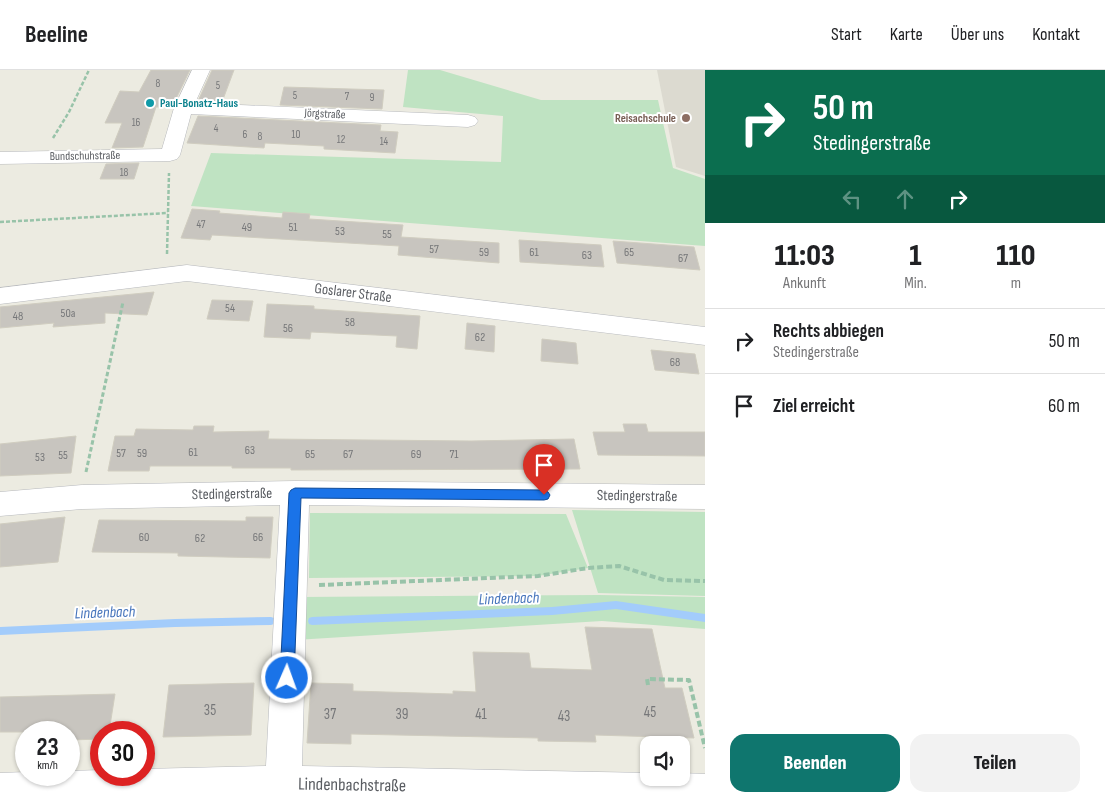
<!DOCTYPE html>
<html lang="de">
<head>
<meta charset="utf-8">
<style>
	body { margin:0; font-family:"Sofia Sans Condensed",sans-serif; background:#f2f2f2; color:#202124; height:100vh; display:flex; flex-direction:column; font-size:19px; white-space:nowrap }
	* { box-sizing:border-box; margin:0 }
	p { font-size:16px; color:#757577 }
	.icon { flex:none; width:28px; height:28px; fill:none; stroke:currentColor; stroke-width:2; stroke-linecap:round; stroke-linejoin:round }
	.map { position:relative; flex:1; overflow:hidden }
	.sheet { display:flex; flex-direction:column; background:#fff; width:400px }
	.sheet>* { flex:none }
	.guide { background:#0b6e4f; color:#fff; overflow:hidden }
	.buttons { position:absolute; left:640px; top:666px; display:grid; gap:10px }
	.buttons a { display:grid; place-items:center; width:50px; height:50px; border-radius:10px; background:#fff; box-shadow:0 1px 4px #0004; font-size:25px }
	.speed { position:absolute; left:15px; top:651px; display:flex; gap:10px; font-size:25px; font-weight:700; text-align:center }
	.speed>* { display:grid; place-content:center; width:65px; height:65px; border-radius:50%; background:#fff; box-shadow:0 1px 4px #0004; line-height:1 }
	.speed small { font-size:12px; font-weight:400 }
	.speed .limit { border:8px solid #d22; background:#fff; color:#111 }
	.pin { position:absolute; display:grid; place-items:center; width:42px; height:42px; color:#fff; margin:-51px -21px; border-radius:50% 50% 50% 0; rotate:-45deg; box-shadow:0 0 5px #0007 }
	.pin .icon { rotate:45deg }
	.me { position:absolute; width:55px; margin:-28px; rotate:2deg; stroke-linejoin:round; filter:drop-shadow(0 0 4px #0008) }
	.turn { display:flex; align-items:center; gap:18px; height:105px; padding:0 25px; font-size:22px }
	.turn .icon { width:65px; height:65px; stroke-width:2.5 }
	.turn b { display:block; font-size:35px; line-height:42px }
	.lanes { display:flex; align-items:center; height:48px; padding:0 25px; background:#0003; justify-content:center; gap:25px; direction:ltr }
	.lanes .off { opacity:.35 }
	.eta { display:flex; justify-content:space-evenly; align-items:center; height:85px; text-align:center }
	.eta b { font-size:30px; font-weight:800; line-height:35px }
	.cta { display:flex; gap:10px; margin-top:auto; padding:10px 25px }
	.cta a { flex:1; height:58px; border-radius:15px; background:#0f766e; color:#fff; font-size:20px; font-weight:800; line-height:58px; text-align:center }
	.cta a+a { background:#f2f2f2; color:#202124 }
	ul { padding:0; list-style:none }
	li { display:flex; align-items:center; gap:15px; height:65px; padding:0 25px; border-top:1px solid #e0e0e0 }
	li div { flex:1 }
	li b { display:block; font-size:19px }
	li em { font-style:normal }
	header { display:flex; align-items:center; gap:30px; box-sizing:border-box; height:70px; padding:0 25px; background:#fff; border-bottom:1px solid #e0e0e0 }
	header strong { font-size:24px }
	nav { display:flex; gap:28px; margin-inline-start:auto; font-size:18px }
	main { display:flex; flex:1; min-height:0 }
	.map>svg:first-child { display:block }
	.education { fill:#dcdad0 }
	.green { fill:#bfe3c2 }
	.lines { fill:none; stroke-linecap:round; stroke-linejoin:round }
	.stream { fill:#a3ccfb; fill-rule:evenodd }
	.building { fill:#c8c5bf; stroke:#d0cdc0 }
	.minor-casing { stroke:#b7b9bd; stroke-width:1 }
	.path-far2 { stroke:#98c3a9; stroke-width:2.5; stroke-dasharray:4 2; stroke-linecap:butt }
	.path-far1 { stroke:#98c3a9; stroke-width:3; stroke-dasharray:4.5 2.5; stroke-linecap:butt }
	.path { stroke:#98c3a9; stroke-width:4; stroke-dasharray:6 3; stroke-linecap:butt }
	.minor { fill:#fff; fill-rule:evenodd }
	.route { fill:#1a73e8; stroke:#114b97 }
	.culture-dot { fill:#0f9aa8; stroke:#fff; stroke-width:2 }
	.education-dot { fill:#8d6e63; stroke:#fff; stroke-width:2 }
	.labels { text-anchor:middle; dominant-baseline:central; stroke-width:4; stroke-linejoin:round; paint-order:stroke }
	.far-number-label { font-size:11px; fill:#767779 }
	.far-culture-label { font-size:12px; font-weight:bold; fill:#0d838f; stroke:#fff; text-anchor:start }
	.far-street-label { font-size:12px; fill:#5a5d62; stroke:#fff }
	.far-education-label { font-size:12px; font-weight:bold; fill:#785e54; stroke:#fff; text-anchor:end }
	.number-label { font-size:12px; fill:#767779 }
	.street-label { font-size:15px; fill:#5a5d62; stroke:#fff }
	.near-number-label { font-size:15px; fill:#767779 }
	.water-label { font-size:16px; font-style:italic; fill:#4775bc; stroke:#fff }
	.near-street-label { font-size:18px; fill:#5a5d62; stroke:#fff }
</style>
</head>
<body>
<header>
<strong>Beeline</strong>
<nav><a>Start</a><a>Karte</a><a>Über uns</a><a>Kontakt</a></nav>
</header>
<main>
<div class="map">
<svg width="705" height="732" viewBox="0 0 705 732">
	<rect width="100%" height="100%" fill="#ecebe1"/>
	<path class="education" d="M657,0H705V106L676,97Z"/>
	<path class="green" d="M408,0H440L541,30H658L673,98L705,109V176L191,136L211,83L501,92L503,46L403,37Z
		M572,440L705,442V526L598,523Z
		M310,443L566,444L588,498L538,506L309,508Z
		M599,525L705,527V559L602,551L295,570L299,527Z"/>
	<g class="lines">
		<path class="stream" d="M616,531L705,544V552L616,539L552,545L312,555L309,554L308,551L309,548L312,547L552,537Z
			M271,547L274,548L275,551L274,554L271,555L175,557L0,565V557L175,549Z"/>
	</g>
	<path class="building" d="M151,0H190L172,37H156L143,77L112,78L122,53H105L120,21L139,22Z
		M212,0H234L222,32L198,31Z
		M284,17L384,20L382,39L280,35Z
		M198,46L381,55L380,61L398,62L395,83L324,79V76L265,73L264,78L187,73Z
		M139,93L134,109H100L106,94Z
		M192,139L220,141L219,143L282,148L283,142L310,144L309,149L403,155L401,167L499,173V193L398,185L399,176L212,165L210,170L181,168Z
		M519,170L601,175L604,197L520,192Z
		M613,171L694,177L700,200L617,193Z
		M154,222L147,245L105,243V253L53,257L54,253L0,258V237Z
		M212,230L253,231L249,251L207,249Z
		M267,234L314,236V239L420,246L417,279L396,277L397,266L311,262L310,269L264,267Z
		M467,253L495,256L494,282L465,279Z
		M542,269L576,273L578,294L541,291Z
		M651,280L695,284L699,304L655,300Z
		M623,354H646L648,362H705V386L598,385L593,362H625Z
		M194,356H214L213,362L269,361L268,369L471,371L574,369L580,399L291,400V398H232V396H150L149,401H108L115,366H134L136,359L193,360Z
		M76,366L71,403L0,406V374Z
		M65,447L58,492L0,497V454Z
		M246,447H273L270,488L178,486V483L92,482L99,450L246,451Z
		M585,557L652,559L665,618H682L694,668L595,665L596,672L538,671V668L351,664V674L307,673L311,613L353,614V621L453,624V621L476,622L473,582L529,583L531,598L592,600Z
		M254,613L251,665L163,667L169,615Z
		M115,624L109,662H101V669L69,670V662H0V627Z"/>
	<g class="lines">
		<g class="minor-casing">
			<path id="minor" d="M192,0H210L195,33L468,45L475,47L478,51L475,55L468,57L191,44L180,85L177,89L170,91L0,94V82L162,79L174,38Z
				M187,195L705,257V275L187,211L0,234V218Z
				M295,411L705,415V439L309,435L302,696L649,703V708H681V703L705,704V732H0V703L26,702V705H69V701L101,700V705H144V699L266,696L280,435L82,439L0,446V422L82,415Z"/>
		</g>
		<path class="path-far2" d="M53,68L69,42L89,0
			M0,152L168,143
			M167,184L169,103"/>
		<path class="path-far1" d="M86,402L123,232"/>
		<path class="path" d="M319,515L538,506L588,498L619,496L664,510L705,511
			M648,615L647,609L689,610L705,678"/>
		<use href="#minor" class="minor"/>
	</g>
	<path class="route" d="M295,418L544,420L548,422L550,425L548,429L544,430L301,428L294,608L292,613L287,615L282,613L280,608L289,423L291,420Z"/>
	<circle class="culture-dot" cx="150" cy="33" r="5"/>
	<circle class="education-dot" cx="686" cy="48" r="5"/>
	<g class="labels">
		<g class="far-number-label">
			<text x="158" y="13">8</text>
			<text x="218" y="15">5</text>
			<text x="295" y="25">5</text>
			<text x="347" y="26">7</text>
			<text x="372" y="27">9</text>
			<text x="136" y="52">16</text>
			<text x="216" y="58">4</text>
			<text x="245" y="64">6</text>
			<text x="296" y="64">10</text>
			<text x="260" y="66">8</text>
			<text x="341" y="69">12</text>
			<text x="384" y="71">14</text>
			<text x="124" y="102">18</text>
			<text x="201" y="154">47</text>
		</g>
		<g class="far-culture-label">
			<text x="160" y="33">Paul-Bonatz-Haus</text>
		</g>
		<g class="far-street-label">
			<text transform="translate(325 44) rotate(3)">Jörgstraße</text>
			<text transform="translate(85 86) rotate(-1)">Bundschuhstraße</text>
		</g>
		<g class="far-education-label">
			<text x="676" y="48">Reisachschule</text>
		</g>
		<g class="number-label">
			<text x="247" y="157">49</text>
			<text x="293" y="157">51</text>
			<text x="340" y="161">53</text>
			<text x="387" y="164">55</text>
			<text x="434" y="179">57</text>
			<text x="484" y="182">59</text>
			<text x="534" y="182">61</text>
			<text x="629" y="182">65</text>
			<text x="587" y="185">63</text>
			<text x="683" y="188">67</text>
			<text x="230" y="238">54</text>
			<text x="68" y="243">50a</text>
			<text x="18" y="246">48</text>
			<text x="350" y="252">58</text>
			<text x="288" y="258">56</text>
			<text x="480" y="267">62</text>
			<text x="675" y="292">68</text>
			<text x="250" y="380">63</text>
			<text x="193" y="382">61</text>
			<text x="121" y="383">57</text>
			<text x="142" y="383">59</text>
			<text x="310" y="384">65</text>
			<text x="348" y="384">67</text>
			<text x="416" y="384">69</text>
			<text x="454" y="384">71</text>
			<text x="63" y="385">55</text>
			<text x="40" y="387">53</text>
			<text x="144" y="467">60</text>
			<text x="258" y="467">66</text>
			<text x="200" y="468">62</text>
		</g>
		<g class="street-label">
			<text transform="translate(353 223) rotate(7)">Goslarer Straße</text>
			<text transform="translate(232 424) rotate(-1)">Stedingerstraße</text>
			<text transform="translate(637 426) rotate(1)">Stedingerstraße</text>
		</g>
		<g class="near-number-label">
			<text x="210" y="640">35</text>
			<text x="650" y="642">45</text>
			<text x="330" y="644">37</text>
			<text x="402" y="644">39</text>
			<text x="481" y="644">41</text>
			<text x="564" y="646">43</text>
		</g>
		<g class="water-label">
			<text transform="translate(509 529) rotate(-2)">Lindenbach</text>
			<text transform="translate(105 543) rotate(-2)">Lindenbach</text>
		</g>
		<g class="near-street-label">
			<text transform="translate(352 715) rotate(1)">Lindenbachstraße</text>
		</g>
	</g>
</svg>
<div class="buttons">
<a><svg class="icon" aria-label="sound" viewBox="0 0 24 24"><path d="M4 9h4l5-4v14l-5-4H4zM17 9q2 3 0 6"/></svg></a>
</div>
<div class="speed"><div>23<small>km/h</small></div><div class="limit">30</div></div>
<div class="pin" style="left:544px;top:425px;background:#d93025"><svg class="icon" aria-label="arrive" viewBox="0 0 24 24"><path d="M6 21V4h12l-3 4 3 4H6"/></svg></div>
<svg class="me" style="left:287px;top:608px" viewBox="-20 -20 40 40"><circle r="17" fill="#1a73e8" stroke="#fff" stroke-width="3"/><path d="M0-11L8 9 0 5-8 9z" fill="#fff"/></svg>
</div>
<section class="sheet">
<div class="guide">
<div class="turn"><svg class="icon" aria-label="right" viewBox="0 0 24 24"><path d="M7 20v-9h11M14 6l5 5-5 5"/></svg><div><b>50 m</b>Stedingerstraße</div></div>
<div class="lanes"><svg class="icon off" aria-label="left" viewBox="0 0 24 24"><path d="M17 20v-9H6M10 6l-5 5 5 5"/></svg><svg class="icon off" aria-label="ahead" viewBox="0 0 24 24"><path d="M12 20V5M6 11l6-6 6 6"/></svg><svg class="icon" aria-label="right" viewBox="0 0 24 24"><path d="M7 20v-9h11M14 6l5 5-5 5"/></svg></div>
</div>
<div class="eta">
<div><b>11:03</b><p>Ankunft</p></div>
<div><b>1</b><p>Min.</p></div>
<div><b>110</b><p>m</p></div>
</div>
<ul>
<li><svg class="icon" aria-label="right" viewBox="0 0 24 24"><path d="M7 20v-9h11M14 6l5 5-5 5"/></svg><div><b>Rechts abbiegen</b><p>Stedingerstraße</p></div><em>50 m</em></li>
<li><svg class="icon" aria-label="arrive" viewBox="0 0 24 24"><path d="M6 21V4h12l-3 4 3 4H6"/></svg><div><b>Ziel erreicht</b></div><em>60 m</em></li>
</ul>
<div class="cta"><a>Beenden</a><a>Teilen</a></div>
</section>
</main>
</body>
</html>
